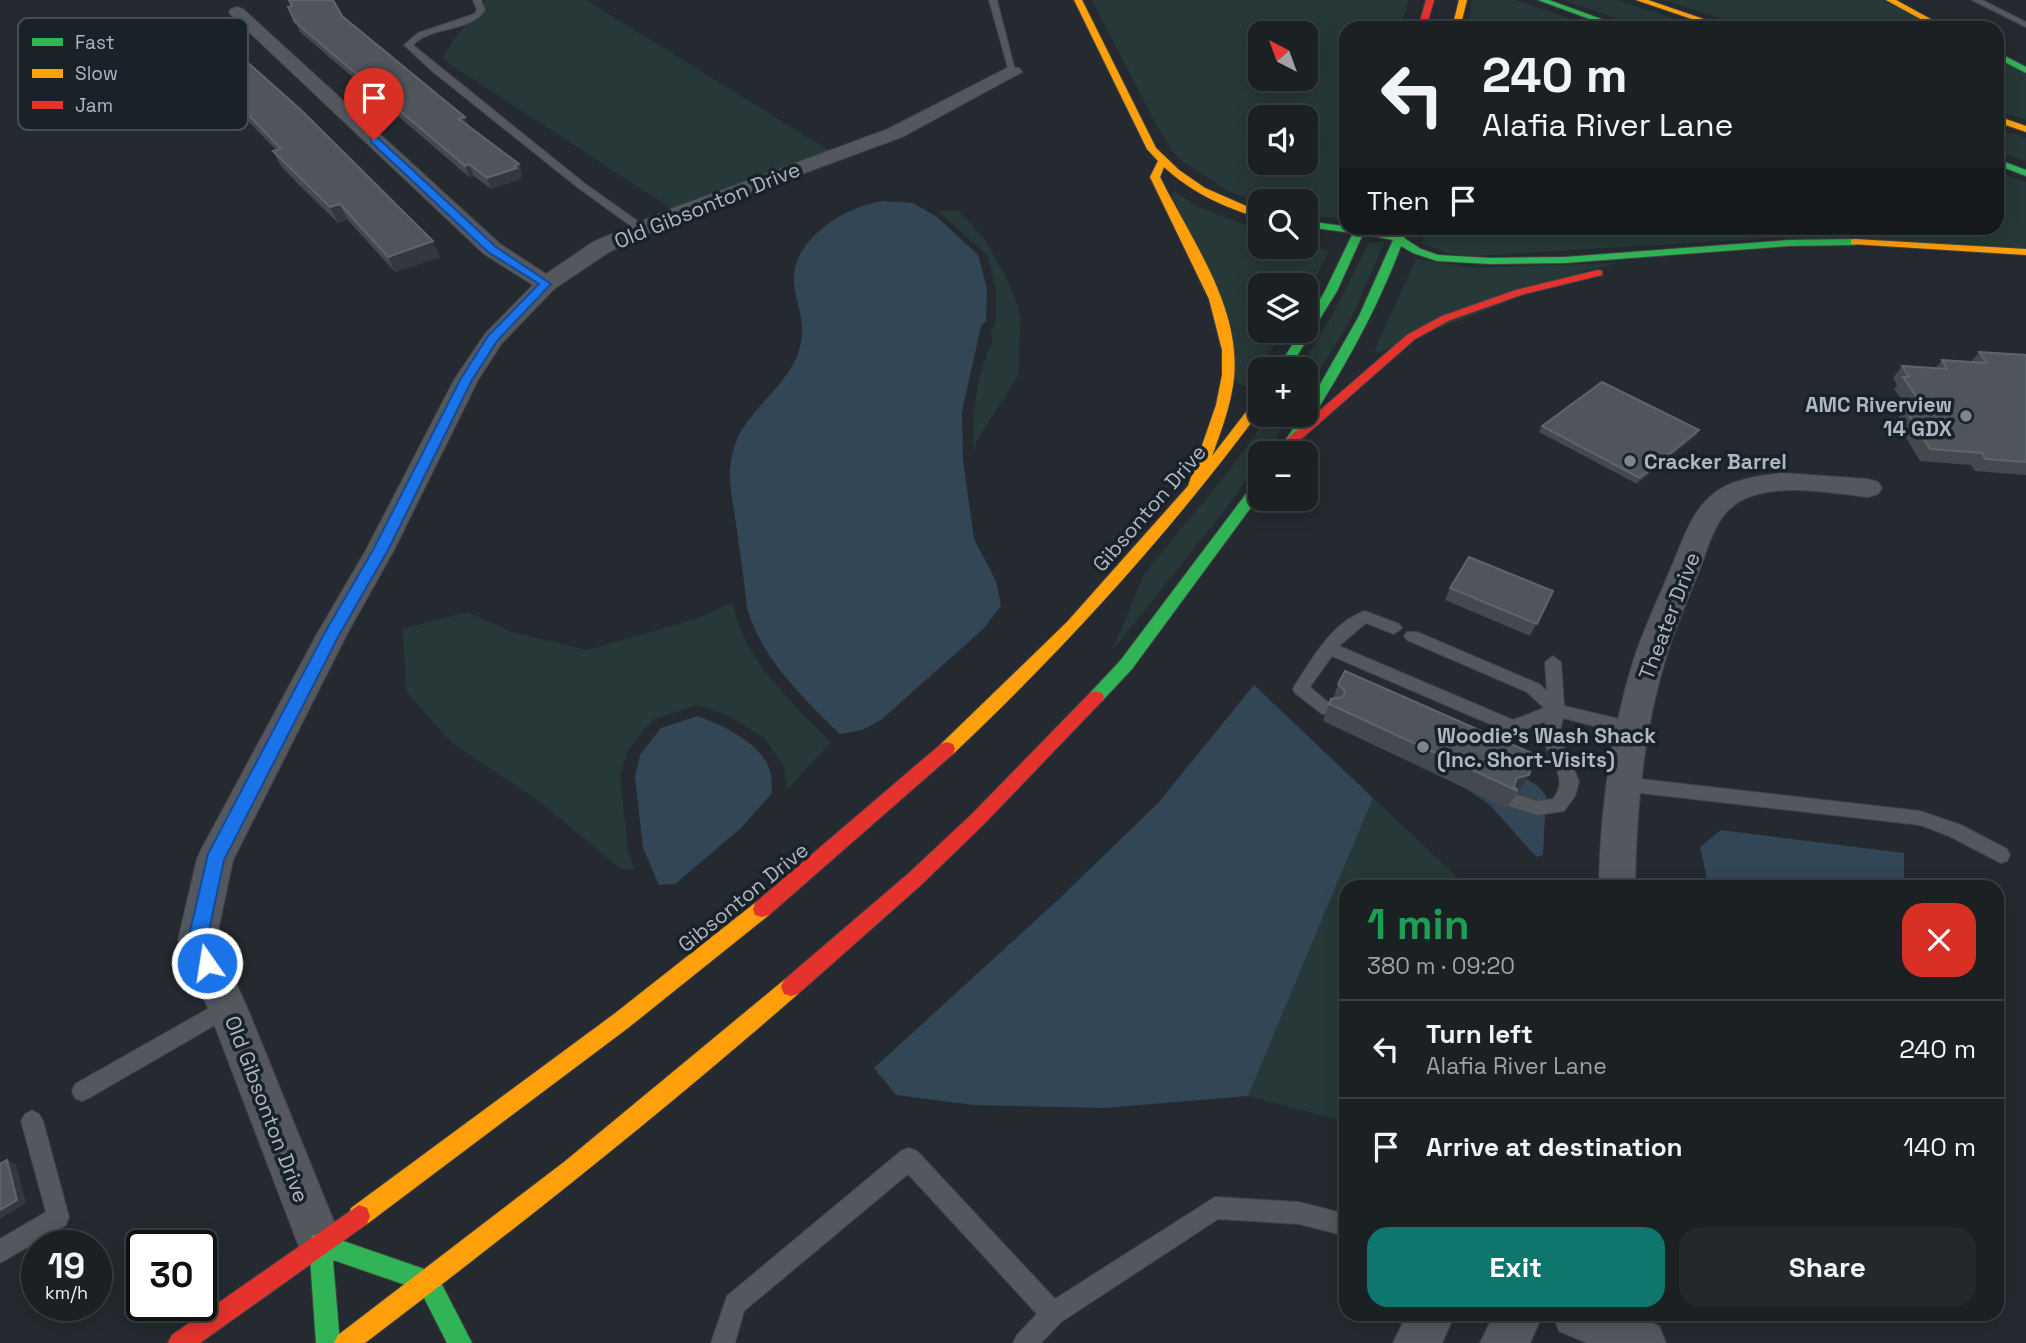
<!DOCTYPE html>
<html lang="en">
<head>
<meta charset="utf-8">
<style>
	body { margin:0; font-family:"Space Grotesk",sans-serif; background:#24282b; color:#f1f3f6; height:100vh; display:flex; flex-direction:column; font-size:26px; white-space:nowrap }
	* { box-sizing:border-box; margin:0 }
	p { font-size:23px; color:#a0a3a6 }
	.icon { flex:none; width:38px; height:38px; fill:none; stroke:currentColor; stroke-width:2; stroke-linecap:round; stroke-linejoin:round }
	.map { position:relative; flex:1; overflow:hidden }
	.sheet { position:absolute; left:1339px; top:880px; width:665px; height:441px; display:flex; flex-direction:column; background:#1b2023; border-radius:21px; box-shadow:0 4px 18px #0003,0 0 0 2px #393e41 }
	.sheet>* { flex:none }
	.top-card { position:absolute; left:1339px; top:21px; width:665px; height:214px; border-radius:21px; box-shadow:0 4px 18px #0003,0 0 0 2px #393e41; background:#1b2023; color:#f1f3f6; overflow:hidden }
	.needle { width:46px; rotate:319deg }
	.controls { position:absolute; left:1248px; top:21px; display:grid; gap:14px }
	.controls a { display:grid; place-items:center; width:70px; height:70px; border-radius:14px; background:#1b2023; box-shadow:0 4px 18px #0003,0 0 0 2px #393e41; font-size:35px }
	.speed { position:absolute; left:21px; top:1230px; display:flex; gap:14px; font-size:35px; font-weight:700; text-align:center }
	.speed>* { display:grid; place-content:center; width:91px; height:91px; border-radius:50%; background:#1b2023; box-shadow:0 4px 18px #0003,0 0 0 2px #393e41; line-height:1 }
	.speed small { font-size:18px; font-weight:400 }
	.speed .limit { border:4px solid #111; border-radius:10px; background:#fff; color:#111 }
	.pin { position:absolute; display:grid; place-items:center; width:60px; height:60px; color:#fff; margin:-72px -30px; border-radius:50% 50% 50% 0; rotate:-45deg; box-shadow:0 0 7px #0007 }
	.pin .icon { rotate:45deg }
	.me { position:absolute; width:77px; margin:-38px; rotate:347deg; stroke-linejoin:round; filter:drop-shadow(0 0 5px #0008) }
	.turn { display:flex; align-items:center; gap:24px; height:147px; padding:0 28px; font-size:32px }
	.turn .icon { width:91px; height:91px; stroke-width:2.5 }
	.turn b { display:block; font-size:49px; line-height:60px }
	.then { display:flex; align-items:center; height:66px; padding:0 28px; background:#0003; gap:14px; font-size:26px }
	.round { display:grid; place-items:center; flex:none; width:74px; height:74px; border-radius:21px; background:#24282b }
	.headline { display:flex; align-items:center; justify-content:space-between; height:119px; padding:0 28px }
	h1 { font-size:42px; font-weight:800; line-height:52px; color:#1e9e55 }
	.button { display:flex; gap:14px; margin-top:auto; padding:14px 28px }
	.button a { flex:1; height:80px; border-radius:21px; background:#0f766e; color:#fff; font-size:28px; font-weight:800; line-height:80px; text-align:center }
	.button a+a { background:#24282b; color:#f1f3f6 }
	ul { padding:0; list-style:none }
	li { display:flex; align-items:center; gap:21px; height:98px; padding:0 28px; border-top:2px solid #393e41 }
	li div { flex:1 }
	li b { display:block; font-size:26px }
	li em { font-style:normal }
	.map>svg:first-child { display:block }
	.green { fill:#263837; fill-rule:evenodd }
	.water { fill:#334656 }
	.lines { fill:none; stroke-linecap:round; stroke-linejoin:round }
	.lane-casing { stroke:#404448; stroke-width:2 }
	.street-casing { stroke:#404448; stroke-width:2 }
	.fast-casing { stroke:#404448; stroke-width:2 }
	.slow-casing { stroke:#404448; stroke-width:2 }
	.jam-casing { stroke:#404448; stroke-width:2 }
	.lane { fill:#54585e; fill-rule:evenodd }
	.street { fill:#54585e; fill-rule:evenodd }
	.fast { fill:#30b455; fill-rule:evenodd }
	.slow { fill:#ff9f0a; fill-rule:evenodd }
	.jam { fill:#e5322d; fill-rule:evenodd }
	.wall { fill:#44494f }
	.shaded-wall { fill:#32383d }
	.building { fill:#4f555b; stroke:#5e646b; stroke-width:2 }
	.route { fill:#1a73e8; stroke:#114b97; stroke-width:2 }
	.poi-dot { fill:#7d868f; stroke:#192129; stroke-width:2.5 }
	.labels { text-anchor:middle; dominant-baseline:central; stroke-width:7; stroke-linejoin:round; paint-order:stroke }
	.street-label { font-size:21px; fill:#adb7c2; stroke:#192129 }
	.poi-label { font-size:21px; font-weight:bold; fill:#adb7c2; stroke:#192129; text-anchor:start }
	.key { fill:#192129; stroke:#454e57; stroke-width:2 }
	.key-label { font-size:19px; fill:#adb7c2 }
</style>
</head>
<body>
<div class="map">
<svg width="2026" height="1343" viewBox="0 0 2026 1343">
	<rect width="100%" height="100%" fill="#242a2f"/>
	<path class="green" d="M486,0H586L830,151L672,209L442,59L453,41Z
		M1092,0H1409L1400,28H1346L1345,216L1334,218L1306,216V201L1260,203L1230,192L1183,162L1173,152L1157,126ZM1260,33H1306V79H1260ZM1260,117H1306V163H1260Z
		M1472,0H1516L1597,28H1468Z
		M1563,0H1618L1703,28H1645Z
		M1664,0H1883L1935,28H1750Z
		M1997,59L2026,74V120L1997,110Z
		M1997,128L2026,138V161L1997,151Z
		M1997,172L2026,182V249L1774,238L1475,256L1449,254L1421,243L1427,228H1997Z
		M1174,191L1200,208L1260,230V247H1306V241L1329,252L1306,294V285H1260V331H1283L1247,386L1237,384L1171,194Z
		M938,211H959L986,241L1008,281L1021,316L1018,376L976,442L974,454C972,414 975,376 993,341L990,333L996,322V288L987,255Z
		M1385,241L1352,317L1306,393V369H1300L1335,310L1369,243Z
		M1416,259L1474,268L1617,263L1585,271L1379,352L1374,351Z
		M1269,415H1291L1265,453H1260V460L1234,498L1112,651L1144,574L1228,472Z
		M733,602C739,654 795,707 831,742L787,790L784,766L764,738L727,715L697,705L653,720L628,750L620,775L628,851L635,869H621L535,798L452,743L407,693L402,629L467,612L512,632L587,650L696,619Z
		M1373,798L1468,887H1346V1122L1248,1096Z"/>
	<path class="water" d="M884,201L913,203L937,217L978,255L987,288L986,321L981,326L962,411L963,461L974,539L996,581L1001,606L982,630L881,720L862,730L840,734C803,698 762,659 747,608C744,580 740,552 736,524C734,508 730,492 730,476C729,465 734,444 739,435C756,403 795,379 801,342C806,317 792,297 794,274C798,235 849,205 884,201Z
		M1254,685L1373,798L1248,1096L1105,1108L974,1105L896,1095L874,1068L1059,899L1158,803Z
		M698,716C722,725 763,744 770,771C772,778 772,787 772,793L741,828L675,884L659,885L643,848L635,777L640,755L661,728Z
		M1520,775L1538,786L1546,796L1543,855L1536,857L1490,805L1459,784Z
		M1721,830L1904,853V887H1704L1707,879L1700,847Z"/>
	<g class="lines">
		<g class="lane-casing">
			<path id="lane" d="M473,0H481L485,10C470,33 432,25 413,45L584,183L646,227V231H638L577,187L432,71L404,45L418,33L474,14L477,10Z
				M989,0H997L1016,74L1009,72Z
				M1972,0H1982L2026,22V27Z
				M1365,611L1399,624L1402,628L1394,634L1366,623L1339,646L1513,720L1544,708L1527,692L1407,640L1404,636L1407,632H1417L1539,684L1547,691L1545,662L1553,656L1561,662L1564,706L1632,722L1638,724L1640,729L1638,734L1632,736L1563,718L1559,736L1579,781L1575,796L1564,811L1537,815L1509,806L1506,801L1509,796L1515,794L1537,801L1553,799C1571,777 1547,760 1543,737C1542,733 1545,726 1546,721L1513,734L1332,656L1310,687L1336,709L1334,714H1322L1295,693L1293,689L1295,685C1313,658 1332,622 1365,611Z
				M1623,777L1920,811L1961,825L2007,849L2010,855L2007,861L2001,863L1949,836L1920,825L1623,791L1617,789L1614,784L1617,779Z
				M227,998L234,1000L237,1007L234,1014L89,1098L82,1101L75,1098L72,1091L75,1084Z
				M32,1110L39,1114L43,1121L69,1217L66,1225L0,1263V1239L46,1212L21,1121L25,1114Z
				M909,1148L917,1151L1055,1299L1215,1197L1299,1202L1346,1214V1236L1299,1224L1218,1219L1061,1322L1041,1343H1013L1017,1335L1037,1314L908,1174L744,1311L735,1343H711L727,1296L901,1151Z"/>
		</g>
		<g class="street-casing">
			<path id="street" d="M237,7L243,9L500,244L546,274L593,242L671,209L888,129L1007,68H1019L1022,72L902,137L685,217L609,252L554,289L502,343L478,380L394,550L347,634L233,860L216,940L247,1007L343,1244L336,1260L320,1267L304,1260L208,1008L178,940L197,859L202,848L317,634L366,550L454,380L485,334L533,285L484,254L231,15L229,12L231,9Z
				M1782,473L1868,479L1878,482L1882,488L1878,494L1868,497C1829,493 1779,482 1742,500C1715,514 1709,546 1699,571C1687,601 1674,630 1665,661C1643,734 1636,811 1635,887H1599C1600,812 1611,734 1633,662C1643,630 1658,600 1671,568C1682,543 1690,513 1712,495C1730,479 1759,476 1782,473Z
				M1407,1314H1455L1442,1343H1393Z
				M1494,1314H1543L1530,1343H1480Z
				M1553,1314H1631L1659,1326L1666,1343H1587L1559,1331Z"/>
		</g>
		<g class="fast-casing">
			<path id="fast" d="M1538,0H1549L1626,28H1614Z
				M1997,52L2026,67V73L1997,58Z
				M1997,159L2026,170V176L1997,165Z
				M1306,221L1396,233L1398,228H1408L1404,238L1421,249L1438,255L1490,258L1565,257L1789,240L1855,239L1860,242L1855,245L1789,246L1565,263L1490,264L1437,261L1413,253L1401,246C1373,320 1333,388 1289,453H1277L1302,415H1306V409L1359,316L1393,240L1363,234L1337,291L1289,369H1277L1301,331H1306V323L1325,291L1353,233L1306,227Z
				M1260,481V495L1132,669L1102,701H1090L1088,697L1090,693L1120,661L1255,482Z
				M320,1233L436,1273L472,1343H447L420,1290L333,1260L340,1343H316L309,1244L312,1236Z"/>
		</g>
		<g class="slow-casing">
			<path id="slow" d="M1074,0H1082L1156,148L1179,170L1205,188L1260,212V218C1225,208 1191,192 1164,167L1160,177C1190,238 1241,306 1234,378C1231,405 1221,431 1212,456L1256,399L1260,398V411C1167,536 1067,646 953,754L947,756L941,754L939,749L941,744L1067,622L1188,486L1216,405L1222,375V350L1209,299L1150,177L1158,161L1147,149Z
				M1459,0H1467L1460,28H1452Z
				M1636,0H1648L1730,28H1718Z
				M1886,0H1896L1947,28H1937Z
				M1997,116L2026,126V132L1997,122Z
				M1855,239L2026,249V255L1851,244V240Z
				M762,901L769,903L771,909L769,915L628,1028L367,1224L359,1227L351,1224L348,1216L351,1208L614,1014L755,903Z
				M791,978L798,980L801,987L798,994C658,1116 513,1231 365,1343H334L338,1335L564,1162L784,980Z"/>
		</g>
		<g class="jam-casing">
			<path id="jam" d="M1426,0H1434L1426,28H1418Z
				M1598,270L1602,271V275L1524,294L1450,320L1415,339L1299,441H1289L1288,438L1407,335L1442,316L1516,290Z
				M1096,691L1102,693L1104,697L1102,701L984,824L921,885L798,994L791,996L784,994L781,987L784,980L909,873L972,814L1090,693Z
				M947,742L953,744L955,749L953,754L769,915L762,917L755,915L753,909L755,903L941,744Z
				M359,1205L367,1208L370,1216L367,1224L200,1343H168L172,1335Z"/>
		</g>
		<use href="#lane" class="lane"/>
		<use href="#street" class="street"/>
		<use href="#fast" class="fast"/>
		<use href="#slow" class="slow"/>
		<use href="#jam" class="jam"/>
	</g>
	<path class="wall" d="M288,7L465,117L468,125L519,164L522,176L520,177L521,179L491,189L474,176L469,177L300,32Z
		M182,55L440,257L395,272L347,219L338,223L298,184L281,166L273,151L276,150L246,119L239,121L190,69Z
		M1979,352L2026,355V475L1975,471L1971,465L1920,461L1896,421L1906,406L1894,389L1897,385L1893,378L1902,366L1936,368L1942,360L1971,362Z
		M1542,426L1699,430L1696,436L1637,484L1539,432Z
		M1450,588L1553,591L1530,636L1445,600Z
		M1338,684L1536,755L1518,792L1517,793L1507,808L1323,721L1329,704L1333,699Z"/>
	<path class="shaded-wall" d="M239,105L246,119L239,121L231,107Z
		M465,117L469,128L459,119Z
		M469,164L474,176L469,177L465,166Z
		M519,164L522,176L520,177L521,179L491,189L487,178Z
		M340,204L347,219L338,223L330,207Z
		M433,241L440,257L395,272L388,257Z
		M1699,430L1696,436L1637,484L1640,478Z
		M1529,775L1518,792L1517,793L1518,791L1511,788L1517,778Z
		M7,1160L16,1164L26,1203L0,1219V1210Z"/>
	<path class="building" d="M289,0H333L342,16L465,117L459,119L519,164L514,166L517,168L487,178L469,164L465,166L295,22L288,7L292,6Z
		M227,44L301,110L433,241L388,257L340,204L330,207L273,151L281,149L239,105L231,107L182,55Z
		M1979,352L2026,355V462L1985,459L1982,453L1930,449L1905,409L1919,410L1911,399H1918L1903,377H1909L1902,366L1947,369L1942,360L1987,363Z
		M1602,382L1699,430L1640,478L1542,426Z
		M1469,557L1553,591L1537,624L1450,588Z
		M1345,671L1536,755L1529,775L1517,778L1514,786L1518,791L1329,704L1331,699L1343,697L1345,691L1338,684Z
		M7,1160L17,1200L0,1210V1164Z"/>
	<path class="route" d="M371,138H378L496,247L551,284L497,341L472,380L388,550L339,635L224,860L207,940L217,963L214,969L207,972L200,969L188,940L208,854L324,634L373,550L460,380L488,336L539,284L488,252L371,142Z"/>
	<g class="poi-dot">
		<circle cx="1966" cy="416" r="7"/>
		<circle cx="1630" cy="461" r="7"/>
		<circle cx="1423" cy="747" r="7"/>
	</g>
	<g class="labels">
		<g class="street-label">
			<text transform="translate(707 205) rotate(-22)">Old Gibsonton Drive</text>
			<text transform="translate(1149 508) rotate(-49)">Gibsonton Drive</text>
			<text transform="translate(1669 616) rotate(-69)">Theater Drive</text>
			<text transform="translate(743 897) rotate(-39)">Gibsonton Drive</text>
			<text transform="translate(267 1109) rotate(69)">Old Gibsonton Drive</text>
		</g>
		<g class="poi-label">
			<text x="1952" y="404" text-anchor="end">AMC Riverview<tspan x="1952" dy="24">14 GDX</tspan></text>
			<text x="1644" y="461">Cracker Barrel</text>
			<text x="1437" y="735">Woodie's Wash Shack<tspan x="1437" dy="24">(Inc. Short-Visits)</tspan></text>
		</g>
	</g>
	<rect x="18" y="18" width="230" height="112" rx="10" class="key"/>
	<rect x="32" y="38" width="31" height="8" fill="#30b455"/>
	<rect x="32" y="69" width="31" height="9" fill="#ff9f0a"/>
	<rect x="32" y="101" width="31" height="8" fill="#e5322d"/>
	<g class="key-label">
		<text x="75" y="49">Fast</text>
		<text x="75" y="80">Slow</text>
		<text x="75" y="112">Jam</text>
	</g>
</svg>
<div class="controls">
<a><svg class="needle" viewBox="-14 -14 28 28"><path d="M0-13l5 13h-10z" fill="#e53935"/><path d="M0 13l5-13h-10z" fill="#a0a3a6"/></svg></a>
<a><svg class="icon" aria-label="sound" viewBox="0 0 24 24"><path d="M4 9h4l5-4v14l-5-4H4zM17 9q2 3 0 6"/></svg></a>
<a><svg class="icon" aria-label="search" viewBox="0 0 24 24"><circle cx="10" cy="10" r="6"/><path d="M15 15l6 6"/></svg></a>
<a><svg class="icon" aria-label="layers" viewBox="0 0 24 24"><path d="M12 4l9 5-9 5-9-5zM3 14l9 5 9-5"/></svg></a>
<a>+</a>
<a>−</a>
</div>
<div class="speed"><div>19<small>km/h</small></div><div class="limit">30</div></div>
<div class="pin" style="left:374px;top:140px;background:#d93025"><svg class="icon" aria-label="arrive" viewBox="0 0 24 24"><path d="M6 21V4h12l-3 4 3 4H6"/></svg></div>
<svg class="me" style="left:207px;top:963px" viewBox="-20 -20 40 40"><circle r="17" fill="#1a73e8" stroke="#fff" stroke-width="3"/><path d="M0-11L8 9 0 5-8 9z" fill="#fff"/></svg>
<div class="top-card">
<div class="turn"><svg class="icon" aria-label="left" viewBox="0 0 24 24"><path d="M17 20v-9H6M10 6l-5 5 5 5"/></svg><div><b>240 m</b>Alafia River Lane</div></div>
<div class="then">Then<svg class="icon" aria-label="arrive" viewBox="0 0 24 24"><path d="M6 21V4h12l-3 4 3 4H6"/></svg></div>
</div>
<section class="sheet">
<div class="headline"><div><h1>1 min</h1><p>380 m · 09:20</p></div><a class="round" style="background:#d93025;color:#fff"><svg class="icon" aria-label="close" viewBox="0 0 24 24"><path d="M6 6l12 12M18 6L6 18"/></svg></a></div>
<ul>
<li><svg class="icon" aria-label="left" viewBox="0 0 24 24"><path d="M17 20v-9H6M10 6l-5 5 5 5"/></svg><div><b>Turn left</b><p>Alafia River Lane</p></div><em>240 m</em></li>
<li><svg class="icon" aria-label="arrive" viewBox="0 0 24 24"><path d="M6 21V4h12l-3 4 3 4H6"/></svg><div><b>Arrive at destination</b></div><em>140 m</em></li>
</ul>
<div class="button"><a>Exit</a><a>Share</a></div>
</section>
</div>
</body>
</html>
